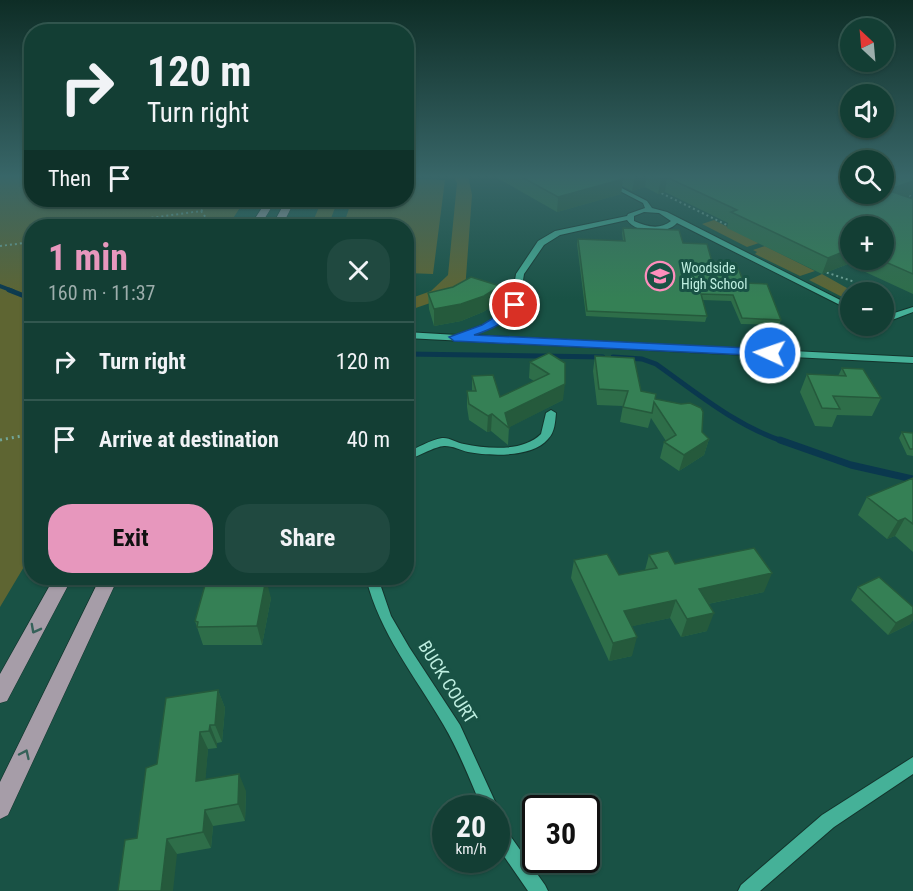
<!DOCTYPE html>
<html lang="en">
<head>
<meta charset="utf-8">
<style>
	body { margin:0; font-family:"Roboto Condensed",sans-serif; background:#204940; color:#f1f3f6; height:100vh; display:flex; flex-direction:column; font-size:22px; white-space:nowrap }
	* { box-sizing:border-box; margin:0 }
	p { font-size:20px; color:#9daeac }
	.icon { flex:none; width:33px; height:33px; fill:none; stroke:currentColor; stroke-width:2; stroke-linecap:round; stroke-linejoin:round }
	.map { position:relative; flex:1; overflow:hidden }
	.panel { position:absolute; left:24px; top:219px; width:390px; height:366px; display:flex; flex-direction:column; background:#133e34; border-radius:24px; box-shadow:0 2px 4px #0004,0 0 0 2px #32574f }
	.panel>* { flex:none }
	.top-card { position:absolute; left:24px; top:24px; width:390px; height:183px; border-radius:24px; box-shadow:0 2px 4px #0004,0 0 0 2px #32574f; background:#133e34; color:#f1f3f6; overflow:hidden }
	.needle { width:39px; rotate:334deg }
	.fabs { position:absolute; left:840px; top:18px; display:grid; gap:12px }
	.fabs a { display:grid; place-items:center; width:54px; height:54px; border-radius:50%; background:#133e34; box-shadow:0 2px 4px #0004,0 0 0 2px #32574f; font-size:30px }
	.speed { position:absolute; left:432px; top:795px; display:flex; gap:12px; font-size:30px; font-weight:700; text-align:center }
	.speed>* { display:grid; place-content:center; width:78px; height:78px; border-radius:50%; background:#133e34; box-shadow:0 2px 4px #0004,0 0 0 2px #32574f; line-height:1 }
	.speed small { font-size:15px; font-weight:400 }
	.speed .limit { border:3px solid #111; border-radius:9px; background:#fff; color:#111 }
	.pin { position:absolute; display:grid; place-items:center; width:51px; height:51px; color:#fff; margin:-26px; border:3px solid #fff; border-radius:50%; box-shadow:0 2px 6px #0007 }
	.me { position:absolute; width:66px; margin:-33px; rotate:273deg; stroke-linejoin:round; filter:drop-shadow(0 0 4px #0008) }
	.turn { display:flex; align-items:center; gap:21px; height:126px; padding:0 24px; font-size:27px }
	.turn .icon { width:78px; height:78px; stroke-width:2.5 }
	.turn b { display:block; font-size:42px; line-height:51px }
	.then { display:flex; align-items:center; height:57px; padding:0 24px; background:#0003; gap:12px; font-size:22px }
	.round { display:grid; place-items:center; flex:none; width:63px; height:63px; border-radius:24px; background:#204940 }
	.headline { display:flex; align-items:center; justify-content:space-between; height:102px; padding:0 24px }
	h1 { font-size:36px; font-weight:700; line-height:45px; color:#e797bd }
	.action { display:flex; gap:12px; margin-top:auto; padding:12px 24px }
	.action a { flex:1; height:69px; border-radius:24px; background:#e797bd; color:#111; font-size:24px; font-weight:700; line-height:69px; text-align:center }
	.action a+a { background:#204940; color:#f1f3f6 }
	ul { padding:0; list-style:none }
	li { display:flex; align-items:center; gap:18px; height:78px; padding:0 24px; border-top:2px solid #32574f }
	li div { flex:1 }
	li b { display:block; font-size:22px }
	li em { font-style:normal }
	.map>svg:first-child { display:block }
	.green { fill:#5e6532 }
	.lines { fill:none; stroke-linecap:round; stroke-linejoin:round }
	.stream-far2 { stroke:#0a384e; stroke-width:4 }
	.stream-far1 { stroke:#0a384e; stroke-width:5 }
	.stream { stroke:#0a384e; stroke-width:7 }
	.minor-casing { stroke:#13342c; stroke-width:2 }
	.major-casing { stroke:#13342c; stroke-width:1 }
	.path-far1 { stroke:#72a699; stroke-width:2; stroke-dasharray:2 3; stroke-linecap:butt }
	.path { stroke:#72a699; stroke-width:3; stroke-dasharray:2 4; stroke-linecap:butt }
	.minor { fill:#45b198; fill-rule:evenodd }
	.major { fill:#a69da8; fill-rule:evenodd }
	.wall { fill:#2e6e49; fill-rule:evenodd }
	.shaded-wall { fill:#255a3c }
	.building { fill:#358055; stroke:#255a3c; stroke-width:1.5 }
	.oneway { stroke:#356159 }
	.route { fill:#1a73e8; stroke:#114b97; stroke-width:1.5 }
	.labels { text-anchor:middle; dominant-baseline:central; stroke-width:6; stroke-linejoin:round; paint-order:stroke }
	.far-poi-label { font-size:14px; fill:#bfefe1; stroke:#195245; text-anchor:start }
	.near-street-label { font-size:18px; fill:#bfefe1; stroke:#195245 }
</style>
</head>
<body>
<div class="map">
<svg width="913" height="891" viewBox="0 0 913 891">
	<rect width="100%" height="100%" fill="#195245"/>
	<path class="green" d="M0,175H31L32,200H245L228,226H32L31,555L0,607Z
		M453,175H468L472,195L465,291L407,311L406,300L431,291L448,275L457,183Z
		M407,179L445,180L433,274L407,273L406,226H343L352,200H406Z
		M322,200H338L328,226H311Z
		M714,220L759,243L747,247L702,224Z
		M765,246L815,271L800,276L755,254L757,252L753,250Z
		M822,274L854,292H850V301L809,280Z"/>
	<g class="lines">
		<path class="stream-far2" d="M0,286L13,291"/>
		<path class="stream-far1" d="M9,290L32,299
			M406,354L603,357
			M613,357L642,359L656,364C697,393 736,426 785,442"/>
		<path class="stream" d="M780,440L851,465L913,479"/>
		<g class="minor-casing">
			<path id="minor" d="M589,175H596L647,201L652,208L667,212L850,305V310L677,223C666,235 637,234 627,220L560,235L544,245L524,274L519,305L511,316L489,329L468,335L913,357V363L406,338V332L457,335L483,325L505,312L511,305L516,274L538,241L555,231L627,216L628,214L645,208L643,203ZM644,212L659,213L671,221C660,230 647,227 634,221V216Z
				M913,307V312L892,320L884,319V315H888Z
				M551,410L556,413C555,422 555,432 548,439C532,458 490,456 468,452C460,450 453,446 445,446C437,445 416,458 406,460V453C417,448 430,440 442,438C449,437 457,443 464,444C488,449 523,452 541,434L546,413Z
				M366,578H378L391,616L409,647L460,725L498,808L496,812V808H482C470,780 459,751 443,724C415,676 380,634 366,578Z
				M913,757V774L834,827L760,891H738L741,885L822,815Z
				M496,815L502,817L511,837L545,885L548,891H528L499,849L496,843Z"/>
		</g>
		<g class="major-casing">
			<path id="major" d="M267,200H276L260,226H250Z
				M286,200H295L282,226H272Z
				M54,578H72L7,701L0,703V674Z
				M100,578H118L8,815L0,819V782Z"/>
		</g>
		<path class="path-far1" d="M657,191L731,227
			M906,191L913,199
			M201,211L214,200
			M92,226L201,211L207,219L208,226
			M0,246L32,242
			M822,271L855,282"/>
		<path class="path" d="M0,440L32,434"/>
		<use href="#minor" class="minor"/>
		<use href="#major" class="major"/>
	</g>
	<path class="wall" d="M492,175H850L913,178V189L911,195L905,196L913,199V294L848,264L822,274L727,228L728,223L665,192L658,194L645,187L632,191L622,186L621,194L557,212ZM850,226L884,260H850Z
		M623,228L683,243L744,283L781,320L779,325L741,324L731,301L702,300L707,316L705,322L586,316L577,244L578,239L623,241L622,233Z
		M428,293L499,302L483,312L461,321L434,326L429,309Z
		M549,353L563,400L509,427L508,445L491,431L487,432L469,420L467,407V391H472V376L500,397L534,381L529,378L530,362Z
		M595,356L641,391L655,399L702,432L709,439L704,455L679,471L660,458L664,442L666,441L651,418L648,428L620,422L623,406L597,405L593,371Z
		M842,368L881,398L872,416L837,415L832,427L815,426L800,392L807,374L838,376Z
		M902,432L913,433V456L907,455L899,438Z
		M913,478V552L895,536L887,539L858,515L867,497Z
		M649,555L675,564L764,592L708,604L707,631L681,637L670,618L632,626V656L609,661L571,578L574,560L619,575L645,570Z
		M255,579L271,598L262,645H203L195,621Z
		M858,587L913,607V620L910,624L888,635L851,600Z
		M218,690L225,708L222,742L217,743V748L208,749L205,779L246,791L245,821L213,826L211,848L177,854L137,838L157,764Z"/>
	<path class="shaded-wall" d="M640,175H647L645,187L632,191L635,176Z
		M667,177L665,192L658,194L661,179Z
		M623,179L621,194L557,212L558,197Z
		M913,181V189L911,195L882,205L887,190Z
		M850,249V258L848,264L822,274L828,258Z
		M500,286L499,302L483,312L461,321L434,326V309Z
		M565,384L563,400L508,428L505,413Z
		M492,414L491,431L487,432L488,416Z
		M709,439L704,455L679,471L684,455Z
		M905,518L895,536L887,539L898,521Z
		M772,573L764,592L693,607L699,589Z
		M246,578H255L251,598L245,580Z
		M266,579L271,598L262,645L257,626Z
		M676,600L670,618L620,629L624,611Z
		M714,613L707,631L681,637L687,619Z
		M913,614V620L910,624L888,635L896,623Z
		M637,637L632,656L609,661L613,643Z
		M218,690L225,708L222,742L215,725Z
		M210,725L217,743V748L209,731Z
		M200,732L208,749L204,798L196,781Z
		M239,774L246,791L245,821L238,804Z
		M205,810L213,826L211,848L203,832Z
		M167,839L177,854L173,891H161Z"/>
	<path class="building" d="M518,175H614L623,179L558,197Z
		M652,175H850V194H884V175H903L913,178V181L887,190L913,199V274L881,260H884V226H850V249L828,258L731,212L737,210L679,183L667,177L661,179Z
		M623,228L679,230L683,243L707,244L712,262L736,263L744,283L767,284L781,320L742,318L733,295L701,294L707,316L587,311L578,239L625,241Z
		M471,277L500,286L484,296L461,304L434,309L428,293L453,287Z
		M549,353L565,363V384L505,413L509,428L492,414L488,416L469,404L467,391H476L472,376L493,375L500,397L549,374L530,362Z
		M595,356L634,358L641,391L656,394L655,399L681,404L690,403L701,408L703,412L702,432L709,439L684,455L664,442L676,435L654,402L652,413L623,407L628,391L599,389Z
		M842,368L863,369L881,398L833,396L840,409L822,408L807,374L846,376Z
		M902,432L913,433V449H910Z
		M913,478V524L905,518L898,521L867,497Z
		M754,548L772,573L699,589L714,613L687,619L676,600L624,611L637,637L613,643L574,560L607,554L619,575L657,568L649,555L668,551L675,564Z
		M879,577L913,607V614L896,623L858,587Z
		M207,578H246L245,580L266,579L257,626L197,627L198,622L195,621Z
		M218,690L215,725H210L209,731L200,732L196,781L239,774L238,804L205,810L203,832L167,839L161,891H118L125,840L137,838L146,768L157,764L166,698Z"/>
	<defs><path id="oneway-chevron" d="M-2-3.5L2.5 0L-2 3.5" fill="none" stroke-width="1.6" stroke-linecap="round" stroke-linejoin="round" transform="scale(1.5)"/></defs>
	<g class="oneway">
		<use href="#oneway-chevron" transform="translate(35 629) rotate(118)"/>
		<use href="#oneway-chevron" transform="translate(25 754) rotate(-65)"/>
	</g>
	<linearGradient id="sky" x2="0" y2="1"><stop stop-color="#0e2d26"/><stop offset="0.59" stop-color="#386668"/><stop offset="1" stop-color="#386668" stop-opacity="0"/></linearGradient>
	<rect width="913" height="299" fill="url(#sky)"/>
	<path class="route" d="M515,301L520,305C509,321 493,329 474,335L770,349L776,353L770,356L454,341L449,337L482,325L505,311L511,302Z"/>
	<defs>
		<g id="school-ring" transform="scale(1.5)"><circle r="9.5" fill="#195245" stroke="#fe8ebc" stroke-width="1.5"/><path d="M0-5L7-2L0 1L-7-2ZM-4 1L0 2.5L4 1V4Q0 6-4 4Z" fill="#fe8ebc"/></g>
	</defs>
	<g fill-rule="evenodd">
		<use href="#school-ring" x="660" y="276"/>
	</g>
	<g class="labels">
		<g class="far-poi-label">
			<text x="681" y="268">Woodside<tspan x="681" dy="16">High School</tspan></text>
		</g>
		<g class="near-street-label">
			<text transform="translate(448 682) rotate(58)">BUCK COURT</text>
		</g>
	</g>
</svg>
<div class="fabs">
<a><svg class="needle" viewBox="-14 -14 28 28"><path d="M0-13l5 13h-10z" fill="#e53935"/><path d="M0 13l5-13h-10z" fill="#9daeac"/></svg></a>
<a><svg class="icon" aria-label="sound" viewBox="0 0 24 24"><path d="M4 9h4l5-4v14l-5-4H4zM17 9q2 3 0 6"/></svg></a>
<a><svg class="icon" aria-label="search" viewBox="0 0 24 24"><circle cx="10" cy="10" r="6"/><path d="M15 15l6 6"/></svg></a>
<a>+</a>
<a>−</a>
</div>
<div class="speed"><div>20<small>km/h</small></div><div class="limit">30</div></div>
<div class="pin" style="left:515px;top:305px;background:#d93025"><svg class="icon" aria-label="arrive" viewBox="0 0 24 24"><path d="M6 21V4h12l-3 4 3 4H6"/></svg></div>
<svg class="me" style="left:770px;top:353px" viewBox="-20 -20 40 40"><circle r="17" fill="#1a73e8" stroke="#fff" stroke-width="3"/><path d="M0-11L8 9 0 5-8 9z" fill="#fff"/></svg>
<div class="top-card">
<div class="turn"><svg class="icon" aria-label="right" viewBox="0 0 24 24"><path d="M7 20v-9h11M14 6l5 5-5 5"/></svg><div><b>120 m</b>Turn right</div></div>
<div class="then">Then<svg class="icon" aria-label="arrive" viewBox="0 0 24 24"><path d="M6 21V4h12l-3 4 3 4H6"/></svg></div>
</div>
<section class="panel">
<div class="headline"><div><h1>1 min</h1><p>160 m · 11:37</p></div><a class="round"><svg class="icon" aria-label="close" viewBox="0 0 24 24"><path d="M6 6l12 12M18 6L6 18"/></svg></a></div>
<ul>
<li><svg class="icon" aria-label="right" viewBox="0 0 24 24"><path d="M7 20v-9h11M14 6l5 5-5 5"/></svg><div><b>Turn right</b></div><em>120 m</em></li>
<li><svg class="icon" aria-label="arrive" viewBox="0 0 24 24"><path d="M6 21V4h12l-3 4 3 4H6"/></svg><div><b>Arrive at destination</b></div><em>40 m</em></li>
</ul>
<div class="action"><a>Exit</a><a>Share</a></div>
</section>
</div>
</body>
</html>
